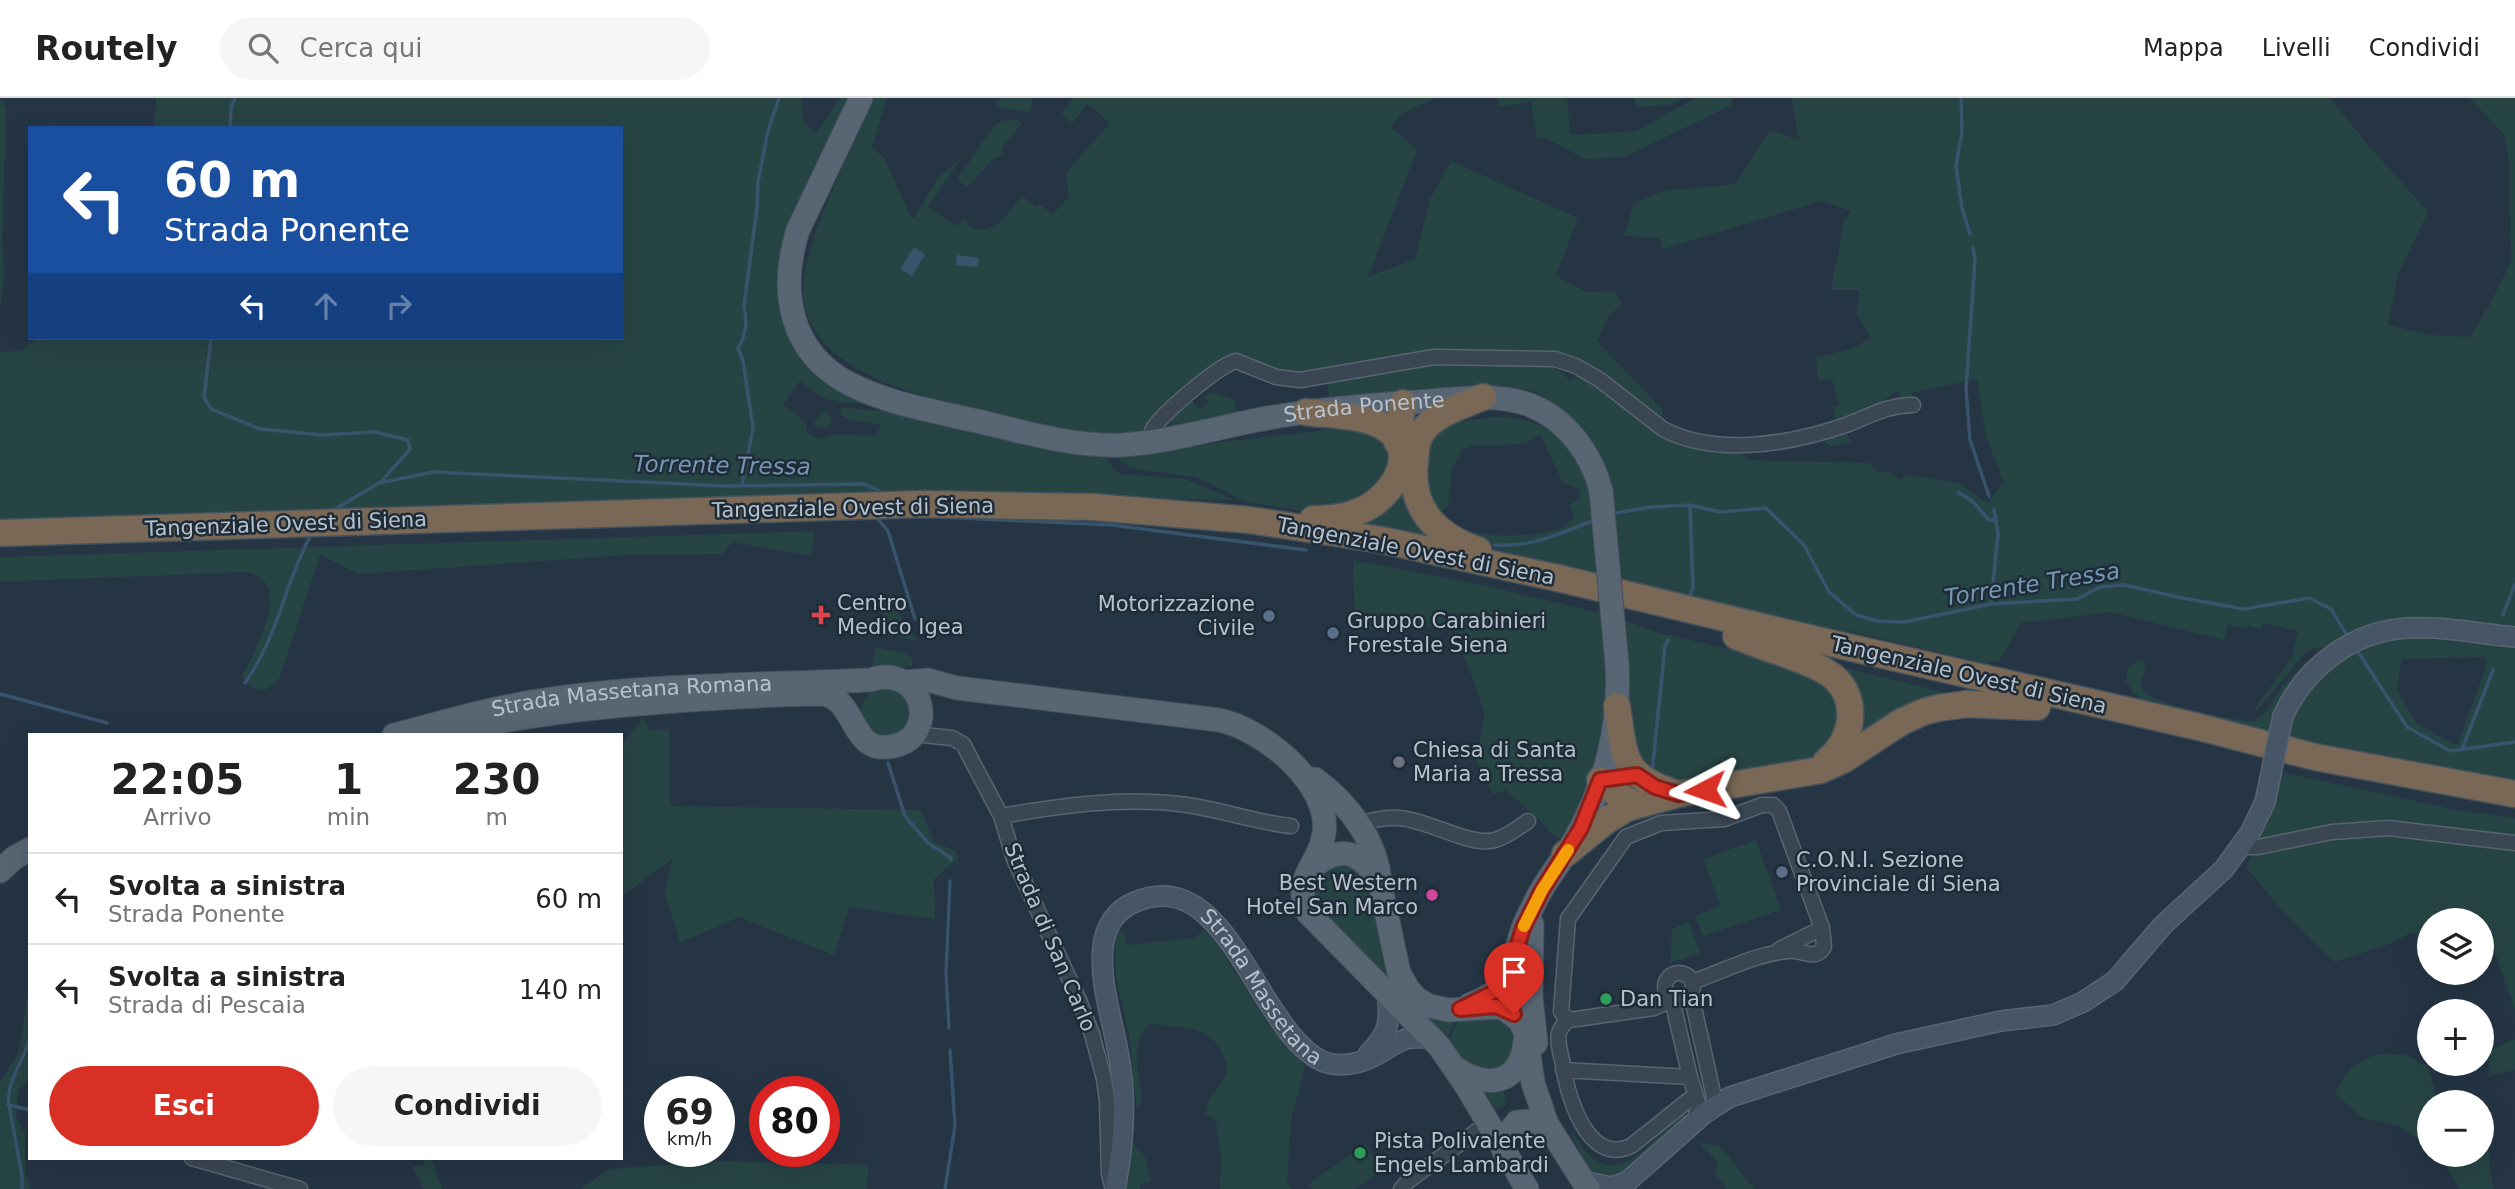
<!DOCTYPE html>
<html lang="it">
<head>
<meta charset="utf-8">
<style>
	body { margin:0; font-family:"DejaVu Sans",sans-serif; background:#f6f6f6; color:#222; height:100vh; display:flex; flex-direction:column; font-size:26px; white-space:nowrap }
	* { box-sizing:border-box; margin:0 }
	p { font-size:23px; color:#767676 }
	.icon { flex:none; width:38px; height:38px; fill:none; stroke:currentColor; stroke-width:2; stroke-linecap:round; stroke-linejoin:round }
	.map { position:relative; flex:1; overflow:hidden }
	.panel { position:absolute; left:28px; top:635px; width:595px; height:427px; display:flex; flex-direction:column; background:#fff; border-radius:0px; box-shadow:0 7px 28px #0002 }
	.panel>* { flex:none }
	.guide { position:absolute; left:28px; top:28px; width:595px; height:214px; border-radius:0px; box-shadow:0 7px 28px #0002; background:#1a4fa0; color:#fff; overflow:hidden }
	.tools { position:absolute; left:2417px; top:810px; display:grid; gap:14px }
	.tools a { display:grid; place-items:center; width:77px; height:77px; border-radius:50%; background:#fff; box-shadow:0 7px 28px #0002; font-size:35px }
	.speed { position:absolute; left:644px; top:978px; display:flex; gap:14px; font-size:35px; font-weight:700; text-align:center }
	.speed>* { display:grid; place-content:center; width:91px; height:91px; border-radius:50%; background:#fff; box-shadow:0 7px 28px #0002; line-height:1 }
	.speed small { font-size:18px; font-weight:400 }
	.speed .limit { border:10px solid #d22; background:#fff; color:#111 }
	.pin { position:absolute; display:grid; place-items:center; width:60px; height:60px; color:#fff; margin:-72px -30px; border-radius:50% 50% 50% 0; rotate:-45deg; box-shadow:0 0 7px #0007 }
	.pin .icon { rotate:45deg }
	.me { position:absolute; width:77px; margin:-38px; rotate:266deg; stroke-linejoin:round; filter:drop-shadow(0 0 5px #0008) }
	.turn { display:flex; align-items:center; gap:24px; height:147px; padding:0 21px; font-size:32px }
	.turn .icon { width:91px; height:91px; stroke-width:2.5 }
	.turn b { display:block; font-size:49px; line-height:60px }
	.lanes { display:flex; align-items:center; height:66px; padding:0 21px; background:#0003; justify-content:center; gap:35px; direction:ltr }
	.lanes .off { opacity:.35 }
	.eta { display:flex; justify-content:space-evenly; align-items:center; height:119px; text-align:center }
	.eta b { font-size:42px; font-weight:800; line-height:49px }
	.button { display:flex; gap:14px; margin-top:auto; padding:14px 21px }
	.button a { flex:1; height:80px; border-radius:42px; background:#d93025; color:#fff; font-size:28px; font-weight:800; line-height:80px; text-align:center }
	.button a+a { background:#f6f6f6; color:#222 }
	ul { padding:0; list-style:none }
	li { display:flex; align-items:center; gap:21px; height:91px; padding:0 21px; border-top:2px solid #e0e0e0 }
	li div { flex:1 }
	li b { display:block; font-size:26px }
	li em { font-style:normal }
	header { display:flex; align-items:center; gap:42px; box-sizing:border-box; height:98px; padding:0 35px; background:#fff; border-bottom:2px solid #e0e0e0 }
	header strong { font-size:33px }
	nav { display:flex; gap:38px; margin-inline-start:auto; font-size:24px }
	.search { width:490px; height:63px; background:#f6f6f6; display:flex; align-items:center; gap:18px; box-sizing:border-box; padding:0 24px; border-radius:38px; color:#767676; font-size:26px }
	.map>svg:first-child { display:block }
	.green { fill:#274445; fill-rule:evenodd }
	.water { fill:#38536c }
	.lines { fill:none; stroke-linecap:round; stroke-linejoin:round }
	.stream { stroke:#38536c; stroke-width:3.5 }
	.street-casing { stroke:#586570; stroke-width:17 }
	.secondary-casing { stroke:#586570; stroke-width:22 }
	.primary-casing { stroke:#43505c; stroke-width:25 }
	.highway-casing { stroke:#44525d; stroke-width:29 }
	.street { stroke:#3a4753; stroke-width:14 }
	.secondary { stroke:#475666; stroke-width:19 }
	.primary { stroke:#586673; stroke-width:23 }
	.highway { stroke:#796856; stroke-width:26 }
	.secondary-bridge-casing { stroke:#586570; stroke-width:22; stroke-linecap:butt }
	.primary-bridge-casing { stroke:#43505c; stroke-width:25; stroke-linecap:butt }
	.secondary-bridge { stroke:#475666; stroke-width:19 }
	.primary-bridge { stroke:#586673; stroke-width:23 }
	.route-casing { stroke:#8d1f18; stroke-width:18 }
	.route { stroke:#d93025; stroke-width:12 }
	.slow { stroke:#f59e0b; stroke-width:12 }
	.health-dot { fill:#e0444e; stroke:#1e2c38; stroke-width:2.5 }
	.service-dot { fill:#5c6f8a; stroke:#1e2c38; stroke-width:2.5 }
	.worship-dot { fill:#6b7280; stroke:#1e2c38; stroke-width:2.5 }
	.hotel-dot { fill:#d1479c; stroke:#1e2c38; stroke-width:2.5 }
	.leisure-dot { fill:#2e9e5b; stroke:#1e2c38; stroke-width:2.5 }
	.labels { text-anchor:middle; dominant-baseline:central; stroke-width:5; stroke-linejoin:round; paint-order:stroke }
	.street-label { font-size:21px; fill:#b7c2cd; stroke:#1e2c38 }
	.poi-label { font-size:21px; fill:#b7c2cd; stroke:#1e2c38; text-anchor:start }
	.water-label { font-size:23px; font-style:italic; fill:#7596b2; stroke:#1e2c38 }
</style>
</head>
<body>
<header>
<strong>Routely</strong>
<div class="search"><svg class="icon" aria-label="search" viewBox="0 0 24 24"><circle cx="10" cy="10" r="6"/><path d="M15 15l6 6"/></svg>Cerca qui</div>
<nav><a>Mappa</a><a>Livelli</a><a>Condividi</a></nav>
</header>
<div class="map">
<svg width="2515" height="1091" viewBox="0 0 2515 1091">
	<rect width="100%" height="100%" fill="#253544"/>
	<path class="green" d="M156,0H801L803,22L816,36L840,0H852L783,213L875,306L845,305L823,300L800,283L783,306L805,323L807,335L820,341L835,336L876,338L881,327C867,322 851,326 840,316L842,310L913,315L1104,356L1114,372L1122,376L1185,381L1235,402L1113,400L0,428V254L21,253L39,240H621V30H154Z
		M874,0H887L872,49L885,61L910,118L914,120L938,80L962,59L928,109L956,128L965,121L969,129C997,138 1004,118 1022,98L1036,109L1039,106L1053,116L1069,99L1065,76L1110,25L1087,6L1072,25L1062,16L1073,0H1435L1402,16L1390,28L1417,52L1368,179L1415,161L1430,101L1451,63L1578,120L1556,178L1586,194L1615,193L1622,206L1608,219L1597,243L1663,312L1661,324L1605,280L1529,255L1315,276H1278L1245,261L1146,329L1133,336L1119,338C1089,335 1058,334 1029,330C1007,326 984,316 963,310C908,293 815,271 804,204C796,155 853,48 874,0Z
		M1001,0H1032L1031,13L1027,14L996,9Z
		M1498,0H1567L1570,35L1580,37L1636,33L1696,0H1732L1731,7L1625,59L1585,61L1548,41L1537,40L1531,4L1498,9Z
		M1635,0H1683L1670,7L1635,9Z
		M1792,0H2330L2368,47L2428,114L2398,176L2388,227L2432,237L2470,239L2489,208L2511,164L2509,61L2504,36L2469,0H2515V531L2412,521H2397L2372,528L2326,550H2314L2306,554L2253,617L2260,603L2292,559L2298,533L2263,525L2261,531L2248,527L2247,531L2228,526L2224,542L2110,514L2021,525L1999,563L1984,565L1850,533L1825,537L1618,485L1605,373L1598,354L1574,324L1540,297L1530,292L1514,290L1466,289L1329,300L1327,283L1426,264L1544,266L1561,273L1570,283L1580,276L1659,333L1737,352L1749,362L1869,365L1876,373L1892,375L1899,382L1905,377L1959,385L1987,405L2004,384L1986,339L1977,281L1911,295L1913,301L1901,303L1898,292L1869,314L1837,326L1833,309L1839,307L1832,281L1818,283L1816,260L1853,250L1871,240L1857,217L1859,192H1831L1844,123L1851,113L1821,103L1663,151L1660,140L1624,138L1634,105L1663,93L1735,86L1770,32L1799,42Z
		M0,1L6,10L2,148L4,175L0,214Z
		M1010,22H1017L1021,26L1003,49L1001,58L993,61L967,89L959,83L958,80L993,29L1001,23Z
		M1211,294L1235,302L1236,315L1170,330L1171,319L1197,297L1192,303L1200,311L1208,304L1204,300Z
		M826,313L832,323L826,331L815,329L814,325L821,315Z
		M1492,319C1596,318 1592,401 1598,480L1567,469L1482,448L1424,405L1427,343L1451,325ZM1540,336L1563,385L1580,391L1579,401L1569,407L1575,419C1569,424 1563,430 1556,432C1529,440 1455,443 1441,414L1448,407L1452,371L1462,351L1472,348L1525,346Z
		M1362,328L1395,349L1378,398L1312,415L1244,403L1196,379L1137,371L1129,369L1118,361L1117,356Z
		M1846,333L1851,345L1830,348L1821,340Z
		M1400,387L1443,442L1339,425Z
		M815,433L811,458L732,444L723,456L627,457L358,476L320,457L280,578L277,585L264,592C254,592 247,588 242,579C254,551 298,482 244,474L0,484V459Z
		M1353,462L1482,487L1600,515C1602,536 1606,558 1606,580C1607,635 1586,694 1563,743L1552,736L1542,724L1506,692L1493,696L1475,661L1485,618L1475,586L1451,526L1355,534Z
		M886,499L918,543L879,535Z
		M1625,523L1656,534L1817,572L1846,618L1819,662L1683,687L1644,678L1628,611Z
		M2396,540H2416L2515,549V684L2286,644C2298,588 2341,551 2396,540ZM2486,559V569L2458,645L2454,646L2417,626L2397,592L2402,561Z
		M876,549L909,557L912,561V569L872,570Z
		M2310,560H2315C2291,583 2277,607 2267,640L2146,604L2133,595L2126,583L2129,568L2142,561L2146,569L2140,588C2152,610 2227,619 2253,624L2267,613L2282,589Z
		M1836,568L1955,597L1857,646Z
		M861 614a25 25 0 1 1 50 0a25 25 0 1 1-50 0Z
		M643,619L649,632L669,631L670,708L921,712L934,744L956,753L958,761L934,781L935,821L849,809L834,857L739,819L680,845L665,795L672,761L621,799V644L625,643Z
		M2280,674L2462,713L2515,720V912L2489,837L2482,839V822H2429V851L2412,834L2389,846L2335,864L2286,817L2247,770Z
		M1756,742L1781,812L1703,838L1695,818L1720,808L1704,761Z
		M1332,766H1350L1367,782L1379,842L1392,886L1316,805C1311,787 1318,776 1332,766Z
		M1689,824L1700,855L1670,865L1672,831Z
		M1118,831L1124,835L1127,847L1194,840L1205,832L1218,847L1268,926L1305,968L1291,1022L1287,1084L1292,1091H1220L1221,1061L1216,1022L1206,1016C1207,1011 1208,1005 1210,1000C1216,991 1226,983 1227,971C1227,966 1225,960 1222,955C1208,924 1180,932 1150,925C1128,947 1139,975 1142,1003L1136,1009C1133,984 1133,958 1128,933C1122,900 1108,865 1118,831Z
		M30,879V981L18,992L16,1018L25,1037V1075L31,1091H0V985L19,953Z
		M1421,917L1455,922L1447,940Z
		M1496,918C1502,922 1508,926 1512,933C1520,948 1507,971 1490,972C1483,973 1474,969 1467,967L1449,942L1458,923Z
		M2515,941V972L2489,978V953Z
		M2377,956L2406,957L2428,968L2438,1004H2429V1055L2424,1052L2416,1039L2398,1028L2363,1020L2335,996C2346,973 2352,966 2377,956Z
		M1504,992L1506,1007L1495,1011L1486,995Z
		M1683,1012L1688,1019L1618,1081L1594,1076L1590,1073L1572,1038L1576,1026L1579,1028L1575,1030L1574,1038C1581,1046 1587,1058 1596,1063C1625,1080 1655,1041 1673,1023L1672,1020Z
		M2482,1039L2488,1050L2493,1091H2459L2449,1072L2432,1057H2482Z
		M1132,1044L1145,1059L1151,1083L1139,1087L1140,1091H1124Z
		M1698,1044L1720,1048L1754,1091H1727L1715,1075L1718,1064Z
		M1365,1046L1383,1071L1355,1091H1313L1309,1086Z
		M424,1061H432L442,1091H424L412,1069L425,1067Z
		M717,1063L869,1067L866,1091H581L609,1071Z"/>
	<path class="water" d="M914,149L925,156L912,178L900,171Z
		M957,157L979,160L978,169L956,167Z"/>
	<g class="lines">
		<path class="stream" d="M1961,0L1962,33L1956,68L1962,110L1970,136
			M230,30L231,9L235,0
			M1973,150L1975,162L1966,290L1970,342L1989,398
			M211,240L204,299L211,311L260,331L322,337L375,334L408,342L410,351L380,385
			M742,387L753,330L743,263L738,250C746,238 747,222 744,208L757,110L758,84L768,33L779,0
			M1958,394L1973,404L1989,422L1997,423
			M1690,407L1693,490L1690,499
			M332,413L379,385L433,374L724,388L864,386L884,395
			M1610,416L1651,409L1690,407L1720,414L1766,410L1804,447L1829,494L1856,517L1878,523L1905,524L1991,506L2077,501L2100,489L2124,487L2182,500L2244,511L2309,500L2331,511L2348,539
			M876,419L888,433L915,521
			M940,419L1112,427L1306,452
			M1495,447C1532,450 1563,434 1597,421
			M1991,506L1998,436L1994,411
			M2503,517L2515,486
			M2356,551L2407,629L2450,653L2515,644
			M245,585C279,537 284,486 311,437
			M0,596L107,625
			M2462,651L2493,572
			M888,665L905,718L928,745L951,760V762
			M1652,675L1665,548L1668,542
			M949,930L946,875L950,783
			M8,1007L30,1012
			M22,1091V1078L8,1001C10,979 24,961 30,940
			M945,1091L955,1028L950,952"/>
		<g class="street-casing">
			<path id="street" d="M1152,344C1151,339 1150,337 1152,333C1157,319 1222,265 1236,263L1276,279L1300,282L1434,259L1555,261L1576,268L1600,282L1663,331C1716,359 1791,346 1846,327C1870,318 1887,307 1913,307
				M914,636L952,640L963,646L1001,718L1014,761L1079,902L1092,936L1104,981L1107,1002L1109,1076L1112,1088
				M1001,718C1058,708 1121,699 1179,706C1217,710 1253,724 1291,728
				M1359,727C1401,710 1423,727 1463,739C1473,742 1484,745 1495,742C1507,739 1518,730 1528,723
				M2241,749H2258L2332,734L2388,730L2515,745
				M1780,851L1822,830
				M1665 889a14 14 0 1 1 28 0a14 14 0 1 1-28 0Z
				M1691,896L1714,999V1007L1710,1015
				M1569,922L1561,914L1568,821L1626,739L1661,725L1724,721L1762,707H1773L1779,713L1822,830L1824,849C1815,864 1803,851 1789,853C1758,855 1721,874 1692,884
				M1563,972L1690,979
				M1694,1025L1699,1008L1690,979L1672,902L1654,910L1569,922C1564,925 1561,929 1559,935C1557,943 1560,954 1562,962C1566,993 1586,1069 1631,1048L1695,997
				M192,1060L300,1091
				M1401,1091L1408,1083L1488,1025"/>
		</g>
		<g class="secondary-casing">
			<g id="secondary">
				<path d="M2283,618C2306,569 2352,533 2408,530C2443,528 2480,536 2515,539"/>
				<path d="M1369,955C1391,934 1390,921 1387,893"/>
				<path d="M1582,1083L1611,1089L1627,1084L1707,1013L1730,999L1896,946L2001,923L2053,917L2083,904L2115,883L2163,827L2224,771L2250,735L2265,704"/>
				<path id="s1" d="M1115,1091C1124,1046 1127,1004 1119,959C1113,924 1099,885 1103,849C1105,828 1116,812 1135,804C1228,764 1257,933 1322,963C1339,971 1363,965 1378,956C1387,951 1396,944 1406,941C1414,939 1424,940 1433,940"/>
			</g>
		</g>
		<g class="primary-casing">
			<g id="primary">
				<path id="s2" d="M861,0L798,132C779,192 789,255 850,286C889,306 934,313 977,323C1024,334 1073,349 1122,347C1168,344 1212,331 1257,322C1314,311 1372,307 1430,303C1464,300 1497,295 1530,307C1566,321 1592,356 1601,393"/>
				<path d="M906,584L928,582L957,590L1219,622C1263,631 1331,686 1324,735C1320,768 1291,778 1308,815L1439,948L1467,989L1527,1091"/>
				<path id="s3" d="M394,637C444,624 494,609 545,602C652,586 762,587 870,582C923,564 941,638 894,648C849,659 858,600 822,596C773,596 725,600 677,603C596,609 517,617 438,637"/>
				<path d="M1315,681C1348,705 1378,744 1380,786L1399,875L1408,891L1416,900L1429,908L1449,912L1502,909L1519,922L1526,935L1533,985L1547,1026L1588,1091"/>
				<path d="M1310,771C1337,748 1358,750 1376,780"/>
				<path d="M0,773L14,760L30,751"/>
				<path d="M1532,826L1531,899L1536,945"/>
				<path d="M1469,907C1479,903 1490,899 1497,891C1512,876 1515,852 1522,833C1525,823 1531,813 1535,804C1546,781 1563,762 1575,741C1605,689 1621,625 1617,566"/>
				<path d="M1454,969C1486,992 1521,987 1525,943"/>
				<path d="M1504,1054L1505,1039L1517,1024L1534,1023L1552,1036"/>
			</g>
		</g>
		<g class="highway-casing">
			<path id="highway" d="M1306,314C1329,317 1359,317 1380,327C1424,350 1394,399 1360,413C1345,420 1329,421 1313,421
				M1397,344L1403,305
				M0,435L922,406L1093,409L1249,422L1382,442L1562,481L1826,544L2199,629L2315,659L2515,696
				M1478,452C1436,438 1409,410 1415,364C1416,351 1416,339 1426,329C1440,314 1464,307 1483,299
				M1736,538C1753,545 1770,551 1788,557C1821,570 1853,579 1850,622C1848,640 1839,653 1826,664
				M1617,608C1625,661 1622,679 1678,696
				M1600,682L1618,697L1636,707
				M1565,756L1607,722L1627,710L1678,696L1821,672L1843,662L1901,624L1923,614L1938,610L1967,606L2037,609"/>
		</g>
		<use href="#street" class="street"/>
		<use href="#secondary" class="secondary"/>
		<use href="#primary" class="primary"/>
		<use href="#highway" class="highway"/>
		<g class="secondary-bridge-casing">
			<path id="secondary-bridge" d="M2265,704L2283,618"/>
		</g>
		<g class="primary-bridge-casing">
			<path id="primary-bridge" d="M1601,393L1617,566"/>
		</g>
		<use href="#secondary-bridge" class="secondary-bridge"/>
		<use href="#primary-bridge" class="primary-bridge"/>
	</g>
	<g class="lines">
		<g class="route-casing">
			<path id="route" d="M1514,916L1496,908L1460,911L1494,894L1503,884L1512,866L1523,830L1542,792L1581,730L1600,682L1637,677L1655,689L1678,696L1705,692"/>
		</g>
		<use href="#route" class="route"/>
		<path class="slow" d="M1524,828L1542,792L1568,752"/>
	</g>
	<path class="health-dot" d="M817.5 506.5h7v7h7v7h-7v7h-7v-7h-7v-7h7z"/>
	<g class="service-dot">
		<circle cx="1269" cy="518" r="7"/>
		<circle cx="1333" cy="535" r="7"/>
		<circle cx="1782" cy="774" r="7"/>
	</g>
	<circle class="worship-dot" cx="1399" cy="664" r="7"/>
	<circle class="hotel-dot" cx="1432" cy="797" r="7"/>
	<g class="leisure-dot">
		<circle cx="1606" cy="901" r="7"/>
		<circle cx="1360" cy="1055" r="7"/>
	</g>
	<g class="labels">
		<g class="street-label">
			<text stroke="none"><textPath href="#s2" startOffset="850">Strada Ponente</textPath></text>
			<text transform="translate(853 410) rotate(-1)">Tangenziale Ovest di Siena</text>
			<text transform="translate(286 426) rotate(-2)">Tangenziale Ovest di Siena</text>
			<text transform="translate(1416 453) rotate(11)">Tangenziale Ovest di Siena</text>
			<text transform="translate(1969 577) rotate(13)">Tangenziale Ovest di Siena</text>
			<text stroke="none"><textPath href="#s3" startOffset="242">Strada Massetana Romana</textPath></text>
			<text transform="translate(1050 839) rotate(67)">Strada di San Carlo</text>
			<text stroke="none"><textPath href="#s1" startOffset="471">Strada Massetana</textPath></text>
		</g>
		<g class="poi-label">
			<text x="837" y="505">Centro<tspan x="837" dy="24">Medico Igea</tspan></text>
			<text x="1255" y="506" text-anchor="end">Motorizzazione<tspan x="1255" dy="24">Civile</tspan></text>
			<text x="1347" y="523">Gruppo Carabinieri<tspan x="1347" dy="24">Forestale Siena</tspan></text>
			<text x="1413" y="652">Chiesa di Santa<tspan x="1413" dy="24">Maria a Tressa</tspan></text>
			<text x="1796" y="762">C.O.N.I. Sezione<tspan x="1796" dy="24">Provinciale di Siena</tspan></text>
			<text x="1418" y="785" text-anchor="end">Best Western<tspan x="1418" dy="24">Hotel San Marco</tspan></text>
			<text x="1620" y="901">Dan Tian</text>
			<text x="1374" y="1043">Pista Polivalente<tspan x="1374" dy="24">Engels Lambardi</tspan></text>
		</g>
		<g class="water-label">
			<text transform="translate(722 367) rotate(1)">Torrente Tressa</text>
			<text transform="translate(2032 486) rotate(-9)">Torrente Tressa</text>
		</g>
	</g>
</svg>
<div class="tools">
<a><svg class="icon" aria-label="layers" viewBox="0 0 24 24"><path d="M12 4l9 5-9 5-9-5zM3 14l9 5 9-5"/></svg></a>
<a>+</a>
<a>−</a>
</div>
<div class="speed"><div>69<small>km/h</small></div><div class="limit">80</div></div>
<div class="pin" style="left:1514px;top:916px;background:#d93025"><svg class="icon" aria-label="arrive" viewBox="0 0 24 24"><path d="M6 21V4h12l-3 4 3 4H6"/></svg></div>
<svg class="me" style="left:1705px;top:692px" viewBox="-20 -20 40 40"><path d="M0-17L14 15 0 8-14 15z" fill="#d93025" stroke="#fff" stroke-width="4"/></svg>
<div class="guide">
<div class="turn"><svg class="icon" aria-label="left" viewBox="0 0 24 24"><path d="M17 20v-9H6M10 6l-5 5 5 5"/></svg><div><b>60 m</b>Strada Ponente</div></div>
<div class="lanes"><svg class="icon" aria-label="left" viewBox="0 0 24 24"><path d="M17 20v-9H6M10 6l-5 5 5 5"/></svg><svg class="icon off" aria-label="ahead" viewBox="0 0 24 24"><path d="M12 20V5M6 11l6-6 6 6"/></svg><svg class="icon off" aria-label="right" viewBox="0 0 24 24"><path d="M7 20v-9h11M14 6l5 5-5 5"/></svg></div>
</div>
<section class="panel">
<div class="eta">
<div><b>22:05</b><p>Arrivo</p></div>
<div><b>1</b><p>min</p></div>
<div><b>230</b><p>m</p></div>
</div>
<ul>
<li><svg class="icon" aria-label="left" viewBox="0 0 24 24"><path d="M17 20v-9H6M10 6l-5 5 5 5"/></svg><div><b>Svolta a sinistra</b><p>Strada Ponente</p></div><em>60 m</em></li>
<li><svg class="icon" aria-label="left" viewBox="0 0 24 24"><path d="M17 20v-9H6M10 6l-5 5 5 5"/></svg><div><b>Svolta a sinistra</b><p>Strada di Pescaia</p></div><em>140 m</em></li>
</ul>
<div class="button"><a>Esci</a><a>Condividi</a></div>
</section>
</div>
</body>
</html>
